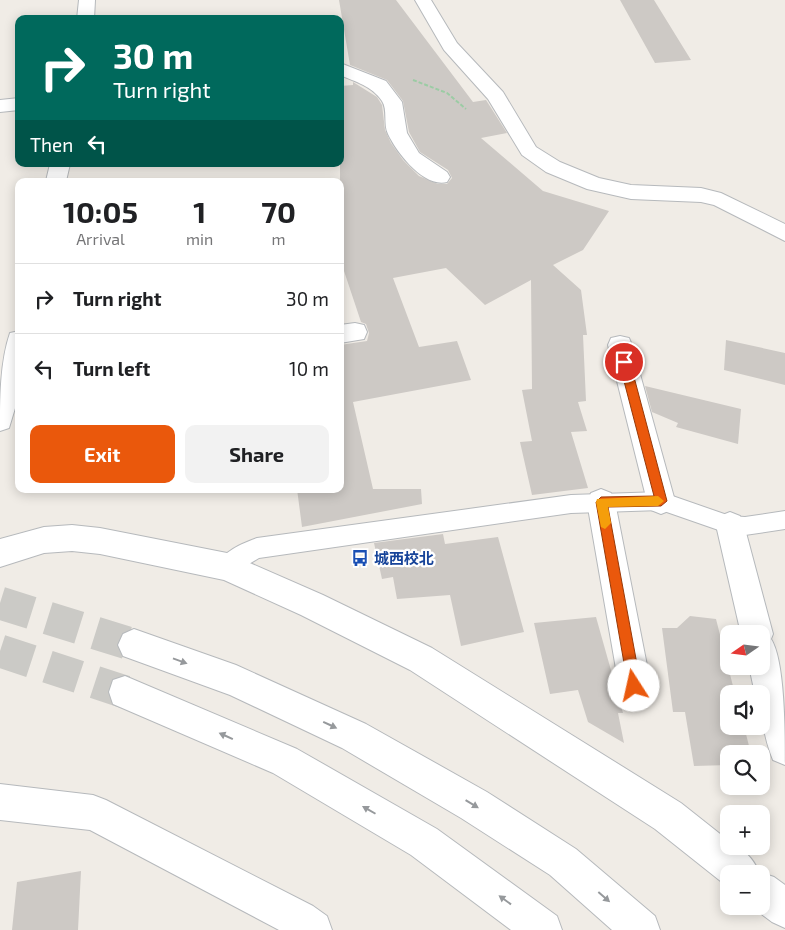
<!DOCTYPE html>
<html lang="en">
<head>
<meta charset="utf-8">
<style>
	body { margin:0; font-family:"Exo 2","Noto Sans JP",sans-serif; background:#f2f2f2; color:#202124; height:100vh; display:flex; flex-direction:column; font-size:19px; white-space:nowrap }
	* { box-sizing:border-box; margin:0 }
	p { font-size:16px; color:#757577 }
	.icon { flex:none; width:28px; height:28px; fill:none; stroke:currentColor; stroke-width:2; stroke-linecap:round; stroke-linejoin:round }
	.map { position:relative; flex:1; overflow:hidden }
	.sheet { position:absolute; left:15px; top:178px; width:329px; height:315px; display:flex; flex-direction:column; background:#fff; border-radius:10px; box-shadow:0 2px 12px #0003 }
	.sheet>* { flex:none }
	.guide { position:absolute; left:15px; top:15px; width:329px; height:152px; border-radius:10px; box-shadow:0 2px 12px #0003; background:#00695c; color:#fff; overflow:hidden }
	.needle { width:32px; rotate:256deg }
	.fabs { position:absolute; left:720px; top:625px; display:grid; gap:10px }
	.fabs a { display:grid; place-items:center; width:50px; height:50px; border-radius:10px; background:#fff; box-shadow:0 2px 12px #0003; font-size:25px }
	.pin { position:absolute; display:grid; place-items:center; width:42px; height:42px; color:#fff; margin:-21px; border:2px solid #fff; border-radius:50%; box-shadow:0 1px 5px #0007 }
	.me { position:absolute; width:55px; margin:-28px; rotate:350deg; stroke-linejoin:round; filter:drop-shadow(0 0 4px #0008) }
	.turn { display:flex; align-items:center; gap:18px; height:105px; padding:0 15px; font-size:22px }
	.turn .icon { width:65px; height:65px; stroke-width:2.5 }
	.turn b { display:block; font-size:35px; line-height:42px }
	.then { display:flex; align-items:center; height:48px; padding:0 15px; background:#0003; gap:10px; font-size:19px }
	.eta { display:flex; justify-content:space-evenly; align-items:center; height:85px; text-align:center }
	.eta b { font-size:30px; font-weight:700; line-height:35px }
	.cta { display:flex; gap:10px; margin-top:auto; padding:10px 15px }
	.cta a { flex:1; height:58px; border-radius:10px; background:#ea580c; color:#fff; font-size:20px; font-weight:700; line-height:58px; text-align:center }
	.cta a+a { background:#f2f2f2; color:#202124 }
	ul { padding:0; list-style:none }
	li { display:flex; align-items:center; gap:15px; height:70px; padding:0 15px; border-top:1px solid #e0e0e0 }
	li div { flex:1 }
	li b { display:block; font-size:19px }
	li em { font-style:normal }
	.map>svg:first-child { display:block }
	.building { fill:#cdc9c5 }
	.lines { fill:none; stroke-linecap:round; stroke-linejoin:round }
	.tertiary-tunnel { stroke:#cbcac6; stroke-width:33; stroke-dasharray:33 17; stroke-linecap:butt }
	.service-casing { stroke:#b6b9bc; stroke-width:2 }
	.minor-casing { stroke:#b6b9bc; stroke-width:2 }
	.tertiary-casing { stroke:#b6b9bc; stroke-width:2 }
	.path { stroke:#9bcca4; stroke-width:2; stroke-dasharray:4 2; stroke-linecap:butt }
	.service { fill:#fff; fill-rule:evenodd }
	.minor { fill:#fff; fill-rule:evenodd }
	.tertiary { fill:#fff; fill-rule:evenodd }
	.oneway { fill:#96999c }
	.route { fill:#ea580c; stroke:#983908 }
	.slow { fill:#f59e0b }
	.labels { text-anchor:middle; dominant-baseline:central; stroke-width:4.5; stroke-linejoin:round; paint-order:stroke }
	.transit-label { font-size:15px; font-weight:bold; fill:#164399; stroke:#fff; text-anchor:start }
</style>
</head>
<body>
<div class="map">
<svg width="785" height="930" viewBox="0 0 785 930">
	<rect width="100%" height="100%" fill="#f0ece6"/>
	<path class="building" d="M339,0H396L473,102L486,100L507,133L481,138L543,191L609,211L583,250L553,265L581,290L587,335H583L586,401L578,402L587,431L571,432L588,488L532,495L520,442L532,441L522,390L532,389L531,280L485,305L446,268L393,278L419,347L457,341L471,380L353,402L373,489H421L422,504L302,527L297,489H340V345L367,341L369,333L366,324L361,322L340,259V86L353,85V82L377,97L382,105L385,130L391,143L403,160L419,176L438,184H447L452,178L448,170L420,152L409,132L403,101L387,80L350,65Z
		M620,0H654L691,60L655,63Z
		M726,340L785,353V385L724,370Z
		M645,386L741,409L738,444L676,427L678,423L652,412Z
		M443,534L445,544L498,537L524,632L461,646L450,595L397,599L393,577L382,579L374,543Z
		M690,616L716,619L735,694H729V726H744L751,754H729V765L694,766L685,712H673L662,628H677Z
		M596,617L623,713H618L624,743L588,722L578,690L550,694L534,623Z
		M81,871L78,930H12L17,882Z"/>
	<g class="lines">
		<path class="tertiary-tunnel" d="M0,603L134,645
			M0,651L125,692"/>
		<g class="service-casing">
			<path id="service" d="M661,492L730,516L745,517L785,511V529L745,535L730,534L661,510L571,513L259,558L227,577L219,574L216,567C223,551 241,544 257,538L571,495Z"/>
		</g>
		<g class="minor-casing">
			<path id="minor" d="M79,0H95L94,19H77Z
				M415,0H431L457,43L503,92L536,147L560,162L599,178L631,185L701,188L721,193L785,224V241L714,205L701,202L631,199L587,189L546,172L522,155L488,99L444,50Z
				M340,63L386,81L402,102L407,133L419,153L447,172L450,177L447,182C424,188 397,153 388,134C383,124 388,110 382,101C372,86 356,82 340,75Z
				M19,98V110L0,112V100Z
				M50,164H70L66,181H46Z
				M355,323L364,325L367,332L364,339L340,343V325Z
				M19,331V395L9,428L0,431C0,399 0,362 10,333Z
				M620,336L629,338L632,345L675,501L671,510L661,514L651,510L647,501L608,345L611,338Z
				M601,489L611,493L615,502L651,686L647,698L635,702L623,698L619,686L587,502L591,493Z
				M730,512L740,516L744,525L773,634L771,639C785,660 785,735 785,765L773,760C764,738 761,717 761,694H755L749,666H761V634H741L716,525L720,516Z
				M72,525L100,528L227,553L323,595L432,648L681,803L729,841V846C743,846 754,860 759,872L774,877L785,885V928L772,922L751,906H761V874H729L728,887L655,829L410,670L301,615L224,580L100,554L72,551L44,553L0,567V539L44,527Z
				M0,784L93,795L106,800L313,906L327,916L332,930H279L90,830L0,820Z"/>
		</g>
		<g class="tertiary-casing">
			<path id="tertiary" d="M134,629L236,665L366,724L487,792L576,849L655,916L660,930H612L550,875L461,818L342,748L230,695L123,656L118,645L123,634Z
				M125,676L297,749L437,829L557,916L562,930H511L411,855L273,773L113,704L109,692L113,680Z"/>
		</g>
		<path class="path" d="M413,80L447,93L466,109"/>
		<use href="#service" class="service"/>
		<use href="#minor" class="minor"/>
		<use href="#tertiary" class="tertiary"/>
	</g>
	<defs><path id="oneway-solid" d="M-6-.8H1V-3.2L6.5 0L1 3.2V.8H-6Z" transform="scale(1.25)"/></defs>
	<g class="oneway">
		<use href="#oneway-solid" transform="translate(180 661) rotate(20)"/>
		<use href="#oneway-solid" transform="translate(330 725) rotate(25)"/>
		<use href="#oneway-solid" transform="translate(226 736) rotate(-156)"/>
		<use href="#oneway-solid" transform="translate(472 804) rotate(31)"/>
		<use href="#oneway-solid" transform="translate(369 810) rotate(-150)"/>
		<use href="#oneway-solid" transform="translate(604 897) rotate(41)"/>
		<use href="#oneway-solid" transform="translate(505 900) rotate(-144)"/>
	</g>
	<path class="route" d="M624,358L630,362L667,501L661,506L608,507L641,686L639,691L634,693L630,691L628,686L596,502L601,497L654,496L619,362Z"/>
	<path class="slow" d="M658,496L664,501L658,506L608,507L611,523L605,529L601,527L596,502L597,499Z"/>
	<defs>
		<g id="bus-bare" transform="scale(1.35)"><path d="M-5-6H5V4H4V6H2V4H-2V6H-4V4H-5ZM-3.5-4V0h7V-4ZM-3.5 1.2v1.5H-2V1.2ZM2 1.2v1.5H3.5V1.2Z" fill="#1a4fb4" stroke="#fff" stroke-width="2.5" paint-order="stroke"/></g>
	</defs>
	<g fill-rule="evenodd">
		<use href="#bus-bare" x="360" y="558"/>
	</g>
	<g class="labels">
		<g class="transit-label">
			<text x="374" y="558">城西校北</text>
		</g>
	</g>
</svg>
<div class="fabs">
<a><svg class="needle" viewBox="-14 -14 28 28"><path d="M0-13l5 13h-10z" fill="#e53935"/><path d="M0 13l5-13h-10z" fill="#757577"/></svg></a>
<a><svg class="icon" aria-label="sound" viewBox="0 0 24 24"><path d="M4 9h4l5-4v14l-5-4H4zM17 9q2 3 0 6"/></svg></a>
<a><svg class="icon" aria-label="search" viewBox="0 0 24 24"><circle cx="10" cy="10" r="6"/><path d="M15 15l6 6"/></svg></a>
<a>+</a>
<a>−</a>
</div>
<div class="pin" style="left:624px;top:362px;background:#d93025"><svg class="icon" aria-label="arrive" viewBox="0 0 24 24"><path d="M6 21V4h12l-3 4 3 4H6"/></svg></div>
<svg class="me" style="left:634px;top:686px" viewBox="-20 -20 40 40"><circle r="19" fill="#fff"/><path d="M0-13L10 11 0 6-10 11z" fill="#ea580c"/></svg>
<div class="guide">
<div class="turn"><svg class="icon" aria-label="right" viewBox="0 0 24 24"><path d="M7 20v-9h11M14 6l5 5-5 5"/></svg><div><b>30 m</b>Turn right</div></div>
<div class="then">Then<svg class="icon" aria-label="left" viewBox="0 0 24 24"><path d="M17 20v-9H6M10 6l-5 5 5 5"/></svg></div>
</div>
<section class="sheet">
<div class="eta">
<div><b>10:05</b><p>Arrival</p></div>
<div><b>1</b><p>min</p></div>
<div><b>70</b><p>m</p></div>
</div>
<ul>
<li><svg class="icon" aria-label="right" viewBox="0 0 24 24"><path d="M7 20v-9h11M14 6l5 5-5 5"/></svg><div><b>Turn right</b></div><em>30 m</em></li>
<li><svg class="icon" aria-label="left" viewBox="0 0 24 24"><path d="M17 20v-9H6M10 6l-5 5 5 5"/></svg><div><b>Turn left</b></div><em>10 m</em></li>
</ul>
<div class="cta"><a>Exit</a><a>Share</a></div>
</section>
</div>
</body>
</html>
